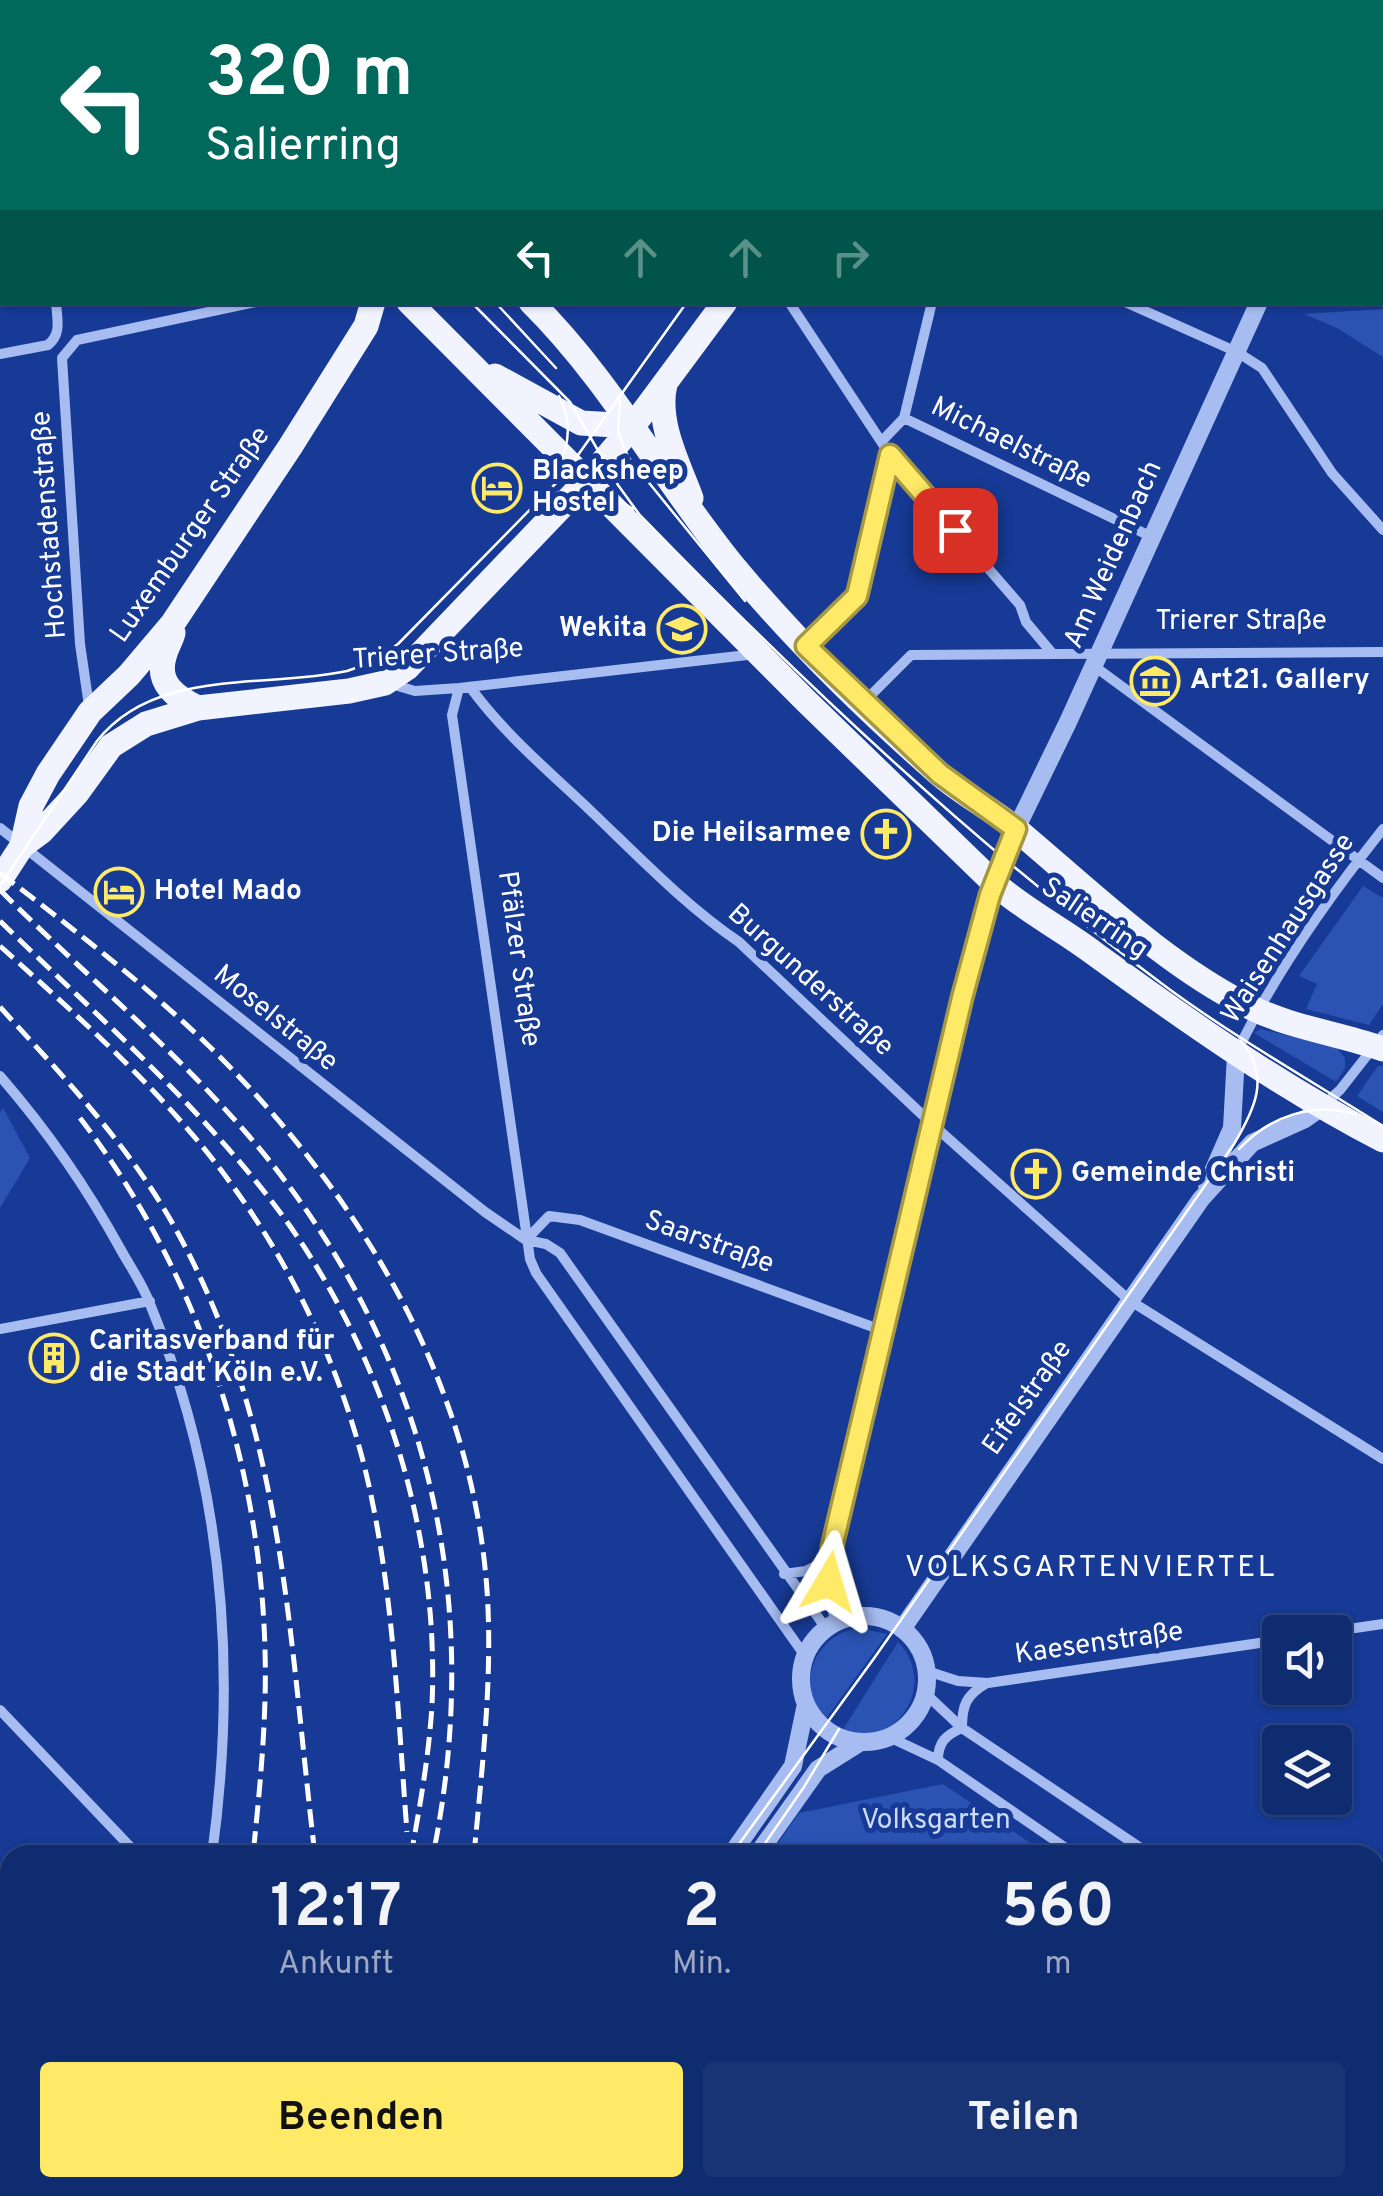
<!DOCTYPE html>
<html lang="de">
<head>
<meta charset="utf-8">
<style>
	body { margin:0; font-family:Overpass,sans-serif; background:#193475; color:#f1f3f6; height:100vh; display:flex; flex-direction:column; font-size:38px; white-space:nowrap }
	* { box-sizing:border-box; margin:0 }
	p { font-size:32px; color:#9ca7c3 }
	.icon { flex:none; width:55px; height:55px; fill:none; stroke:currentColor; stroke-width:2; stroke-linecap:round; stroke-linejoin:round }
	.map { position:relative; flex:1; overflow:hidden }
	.drawer { position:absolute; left:0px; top:1845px; width:1385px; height:352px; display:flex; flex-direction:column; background:#102c70; border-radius:30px 30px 0 0; box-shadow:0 2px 8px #0004,0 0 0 2px #304883 }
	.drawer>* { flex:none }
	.guide { position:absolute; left:0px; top:0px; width:1385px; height:305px; box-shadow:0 2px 8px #0004,0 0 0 2px #304883; background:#00695c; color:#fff; overflow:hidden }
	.controls { position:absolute; left:1262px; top:1615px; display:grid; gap:20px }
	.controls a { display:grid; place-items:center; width:90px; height:90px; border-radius:10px; background:#102c70; box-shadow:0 2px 8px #0004,0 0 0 2px #304883; font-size:50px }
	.pin { position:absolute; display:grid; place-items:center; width:85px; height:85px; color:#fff; margin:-42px; border-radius:20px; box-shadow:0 5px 15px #0006 }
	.me { position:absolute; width:110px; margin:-55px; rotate:7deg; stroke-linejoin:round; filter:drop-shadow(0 0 8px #0008) }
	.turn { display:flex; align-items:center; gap:35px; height:210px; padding:0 40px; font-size:45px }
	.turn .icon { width:130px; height:130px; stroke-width:2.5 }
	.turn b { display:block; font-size:70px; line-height:85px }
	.lanes { display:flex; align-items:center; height:95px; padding:0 40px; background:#0003; justify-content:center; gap:50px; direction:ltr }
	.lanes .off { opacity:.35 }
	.eta { display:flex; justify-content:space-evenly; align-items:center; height:170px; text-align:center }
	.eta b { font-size:60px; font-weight:700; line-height:70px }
	.primary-button { display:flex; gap:20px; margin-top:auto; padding:20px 40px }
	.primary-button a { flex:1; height:115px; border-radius:10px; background:#ffea67; color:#111; font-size:40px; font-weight:700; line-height:115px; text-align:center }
	.primary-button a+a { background:#193475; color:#f1f3f6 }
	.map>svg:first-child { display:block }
	.green { fill:#2a53b3 }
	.water { fill:#223d82; stroke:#99b6f4; stroke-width:2.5 }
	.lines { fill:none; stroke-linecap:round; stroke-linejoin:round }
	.minor { stroke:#a7bdf1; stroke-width:10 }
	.tertiary { stroke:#a7bdf1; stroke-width:18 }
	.primary { stroke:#f1f4ff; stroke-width:25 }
	.tram { stroke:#fff; stroke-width:2.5 }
	.rail { stroke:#fff; stroke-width:5; stroke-dasharray:18 8; stroke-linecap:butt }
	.route-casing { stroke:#a69843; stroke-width:25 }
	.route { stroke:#ffea67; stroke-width:18 }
	.labels { text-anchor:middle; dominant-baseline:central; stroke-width:10; stroke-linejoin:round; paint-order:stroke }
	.street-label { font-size:28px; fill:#fff; stroke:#163a95 }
	.poi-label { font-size:28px; font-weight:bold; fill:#fff; stroke:#163a95; text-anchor:start }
	.park-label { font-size:28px; fill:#cedcfc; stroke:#163a95 }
	.neighbourhood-label { font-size:30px; letter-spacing:2.5px; fill:#fff; stroke:#163a95 }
</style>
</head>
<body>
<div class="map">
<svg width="1383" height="2196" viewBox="0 0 1383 2196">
	<rect width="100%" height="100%" fill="#163a95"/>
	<path class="green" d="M1383,309V357L1337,328L1304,314Z
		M1363,886L1383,898V1004L1369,1025L1306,1009L1317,984L1299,976Z
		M1260,1029L1336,1047L1345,1058V1068L1336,1082L1254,1033Z
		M1378,1066H1383V1112L1357,1096Z
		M3,1108L30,1158L0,1208V1113Z
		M858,1628L887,1634L825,1720C795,1686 813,1636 858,1628Z
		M898,1642C939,1683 897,1752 842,1731Z
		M943,1784L1048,1855H770L799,1813Z
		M1375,2076L1383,2081V2196H640L631,2188H1375Z"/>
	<path class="water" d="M1105,2188H1269L1280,2194L1301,2195L1309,2188H1360L1370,2196H1104Z"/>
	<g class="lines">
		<path class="minor" d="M631,0L635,2
			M1018,0L1021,2
			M158,2L160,0
			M592,2L594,0
			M1141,2V0
			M0,34L2,36
			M789,302L890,455L1020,605L1026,622L1052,653
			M1125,302L1237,352L1262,368L1332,473L1383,530
			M0,354L48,345C62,334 57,319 56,302
			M904,418L1152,537
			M882,441L904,418L932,302
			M807,645L857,596L890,455
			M1094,666L1383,878
			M391,684L415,691L459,688L756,654
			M470,687C505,735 551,773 594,814C640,858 686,906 739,942L931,1123L1129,1300L1383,1459
			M459,688L452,715L530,1259L536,1273L805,1656
			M864,702L911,655L1383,652
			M89,706L80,644L62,358L77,340L256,302
			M0,828L485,1212L526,1240L546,1244L560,1253L825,1627
			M1236,1054C1274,974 1328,898 1383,829
			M0,1076C47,1130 87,1188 121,1250C131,1268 143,1285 150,1304C223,1481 238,1666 212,1855
			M1322,1106L1340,1090L1383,1035
			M526,1240L549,1216L580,1220L884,1331
			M0,1329L150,1301
			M784,1574L806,1571L831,1558
			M1328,1632L1383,1624
			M927,1671L958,1681L988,1683L1280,1640
			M926,1694L962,1728L1151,1855
			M0,1710L138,1855
			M962,1728C962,1705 966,1695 987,1683
			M889,1737L938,1760L1076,1855
			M938,1760C938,1742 946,1735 962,1728
			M1375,1927L1383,1915
			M1375,2005L1383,2011
			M1375,2055L1383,2060
			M453,2188L461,2196
			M124,2196L127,2188"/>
		<path class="tertiary" d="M1207,1185L1232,1128L1236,1055
			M801 1679a63 63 0 1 1 126 0a63 63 0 1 1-126 0Z
			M839,1619L829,1582L832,1547L961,997L990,895L1016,829L1068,722L1259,302
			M902,1629L1201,1199L1252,1143L1305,1119L1322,1107
			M731,1855L793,1766L806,1704
			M757,1855L818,1769L861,1742
			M508,2196L517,2188"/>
		<path class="primary" d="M25,0L27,2
			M52,0L55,2
			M310,0L311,2
			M341,0L342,2
			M1165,2L1174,0
			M1382,7H1383
			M409,302L807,702L995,884C1026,911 1062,929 1095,954C1190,1023 1278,1085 1383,1140
			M531,302C611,381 663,480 734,567C795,640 865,709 937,772C962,794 992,809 1017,830C1091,892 1165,965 1252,1008C1293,1028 1341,1034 1383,1049
			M495,376L581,423L633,426
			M665,384C656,422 678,463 691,498
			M173,633C171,641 166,648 164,657C156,684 177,698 198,708
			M22,846L31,806L48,774L90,712L129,675L173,623L290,447L366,326L373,302
			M0,880L22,846L41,832L77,793L111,746L146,724L198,708L349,691L385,683L407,668L586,481L633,426L725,302"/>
		<path class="tram" d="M333,0V2
			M1247,2L1257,0
			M471,302L570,402L618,485L639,514C803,683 976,846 1165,986C1234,1037 1310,1080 1383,1126
			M495,302L556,368
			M620,400L618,432L628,457L745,601
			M557,467C571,444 571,420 559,396
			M544,498C574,483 606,490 633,509
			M0,886L97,741C156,667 263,689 347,671L370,663L398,644L563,476L687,302
			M1239,1149C1270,1116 1312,1102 1356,1114
			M731,1855L875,1657L1234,1144C1255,1109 1271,1076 1241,1041
			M757,1855L804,1787L839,1729
			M509,2196L517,2188"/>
		<path class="rail" d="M0,873C72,928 145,984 210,1047C358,1193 472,1379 487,1590C493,1678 482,1767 474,1855
			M0,890C82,972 172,1047 248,1135C424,1339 487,1592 433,1855
			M0,921C93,1012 194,1100 273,1203C380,1343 440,1529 432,1705C429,1755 420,1806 411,1855
			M0,946C81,1019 168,1096 232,1185C297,1274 345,1378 369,1486C394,1599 398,1717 407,1832
			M0,1007C60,1073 125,1141 170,1219C285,1420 288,1632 315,1855
			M80,1118C196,1269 260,1459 265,1650C267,1718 260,1787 253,1855
			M358,2188L359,2196
			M436,2188L437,2196
			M455,2188L456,2196
			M199,2196L202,2188
			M247,2196L253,2188
			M278,2196L283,2188"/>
	</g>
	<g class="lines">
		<g class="route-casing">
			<path id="route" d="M829,1582L832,1547L962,998L990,895L1016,829L940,774L806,646L857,596L890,455L955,530"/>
		</g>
		<use href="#route" class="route"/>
	</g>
	<defs>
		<g id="hotel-ring" transform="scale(2.5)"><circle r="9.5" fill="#163a95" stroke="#ffea67" stroke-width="1.5"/><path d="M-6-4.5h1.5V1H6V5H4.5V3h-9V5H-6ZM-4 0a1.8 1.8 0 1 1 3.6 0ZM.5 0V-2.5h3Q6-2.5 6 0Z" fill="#ffea67"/></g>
		<g id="school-ring" transform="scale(2.5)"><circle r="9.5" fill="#163a95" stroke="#ffea67" stroke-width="1.5"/><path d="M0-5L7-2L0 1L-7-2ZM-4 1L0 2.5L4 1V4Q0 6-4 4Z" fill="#ffea67"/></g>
		<g id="museum-ring" transform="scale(2.5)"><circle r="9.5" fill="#163a95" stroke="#ffea67" stroke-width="1.5"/><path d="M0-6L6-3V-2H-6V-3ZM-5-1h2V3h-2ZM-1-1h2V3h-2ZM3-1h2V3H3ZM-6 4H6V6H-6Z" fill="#ffea67"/></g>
		<g id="church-ring" transform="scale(2.5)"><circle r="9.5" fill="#163a95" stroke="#ffea67" stroke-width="1.5"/><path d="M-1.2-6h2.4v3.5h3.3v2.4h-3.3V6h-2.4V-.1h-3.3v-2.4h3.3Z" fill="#ffea67"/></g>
		<g id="building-ring" transform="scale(2.5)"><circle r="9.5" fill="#163a95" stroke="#ffea67" stroke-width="1.5"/><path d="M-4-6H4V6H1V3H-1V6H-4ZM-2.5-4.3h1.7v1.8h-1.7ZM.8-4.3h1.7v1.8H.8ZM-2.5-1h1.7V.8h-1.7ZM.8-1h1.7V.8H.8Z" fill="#ffea67"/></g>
	</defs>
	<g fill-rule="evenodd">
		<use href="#hotel-ring" x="497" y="488"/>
		<use href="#school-ring" x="682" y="629"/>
		<use href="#museum-ring" x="1155" y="681"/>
		<use href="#church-ring" x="886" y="834"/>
		<use href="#hotel-ring" x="119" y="892"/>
		<use href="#church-ring" x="1036" y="1174"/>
		<use href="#building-ring" x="54" y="1358"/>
	</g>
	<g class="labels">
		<g class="street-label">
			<text transform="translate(1011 444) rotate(26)">Michaelstraße</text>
			<text transform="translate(50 525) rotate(-94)">Hochstadenstraße</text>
			<text transform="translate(191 535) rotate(-55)">Luxemburger Straße</text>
			<text transform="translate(1114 555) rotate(-66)">Am Weidenbach</text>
			<text x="1241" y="622">Trierer Straße</text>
			<text transform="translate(438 655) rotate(-4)">Trierer Straße</text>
			<text transform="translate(1094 919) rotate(34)">Salierring</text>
			<text transform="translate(1289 929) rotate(-57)">Waisenhausgasse</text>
			<text transform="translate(518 959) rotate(82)">Pfälzer Straße</text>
			<text transform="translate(810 981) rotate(42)">Burgunderstraße</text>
			<text transform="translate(275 1019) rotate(39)">Moselstraße</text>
			<text transform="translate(709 1243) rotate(20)">Saarstraße</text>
			<text transform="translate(1028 1398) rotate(-55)">Eifelstraße</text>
			<text transform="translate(1099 1644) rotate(-8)">Kaesenstraße</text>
		</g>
		<g class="poi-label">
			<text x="532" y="472">Blacksheep<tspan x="532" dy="32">Hostel</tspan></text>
			<text x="647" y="629" text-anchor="end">Wekita</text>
			<text x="1190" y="681">Art21. Gallery</text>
			<text x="851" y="834" text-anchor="end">Die Heilsarmee</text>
			<text x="154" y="892">Hotel Mado</text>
			<text x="1071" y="1174">Gemeinde Christi</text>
			<text x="89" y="1342">Caritasverband für<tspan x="89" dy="32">die Stadt Köln e.V.</tspan></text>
		</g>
		<g class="park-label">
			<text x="936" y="1821">Volksgarten</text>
		</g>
		<g class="neighbourhood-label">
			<text x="1091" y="1568">VOLKSGARTENVIERTEL</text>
		</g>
	</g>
</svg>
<div class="controls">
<a><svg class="icon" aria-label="sound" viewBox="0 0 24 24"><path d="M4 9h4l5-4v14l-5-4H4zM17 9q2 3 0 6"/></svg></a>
<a><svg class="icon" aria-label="layers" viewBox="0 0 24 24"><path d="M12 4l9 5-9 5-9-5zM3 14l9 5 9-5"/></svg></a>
</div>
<div class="pin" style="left:955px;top:530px;background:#d93025"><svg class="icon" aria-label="arrive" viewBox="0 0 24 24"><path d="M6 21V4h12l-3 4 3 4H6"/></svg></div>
<svg class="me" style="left:829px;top:1582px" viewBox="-20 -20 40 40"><path d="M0-17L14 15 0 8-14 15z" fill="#ffea67" stroke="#fff" stroke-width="4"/></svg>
<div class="guide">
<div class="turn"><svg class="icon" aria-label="left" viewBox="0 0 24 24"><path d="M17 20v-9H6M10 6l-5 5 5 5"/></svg><div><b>320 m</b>Salierring</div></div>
<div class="lanes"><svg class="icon" aria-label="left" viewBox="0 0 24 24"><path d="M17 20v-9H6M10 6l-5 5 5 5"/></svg><svg class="icon off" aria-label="ahead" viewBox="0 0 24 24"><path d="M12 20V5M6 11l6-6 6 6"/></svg><svg class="icon off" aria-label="ahead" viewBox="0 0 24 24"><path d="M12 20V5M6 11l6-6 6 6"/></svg><svg class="icon off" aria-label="right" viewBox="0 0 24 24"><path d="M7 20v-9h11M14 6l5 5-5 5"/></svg></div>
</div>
<section class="drawer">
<div class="eta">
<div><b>12:17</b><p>Ankunft</p></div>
<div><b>2</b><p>Min.</p></div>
<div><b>560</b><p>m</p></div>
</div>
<div class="primary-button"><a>Beenden</a><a>Teilen</a></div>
</section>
</div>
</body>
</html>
